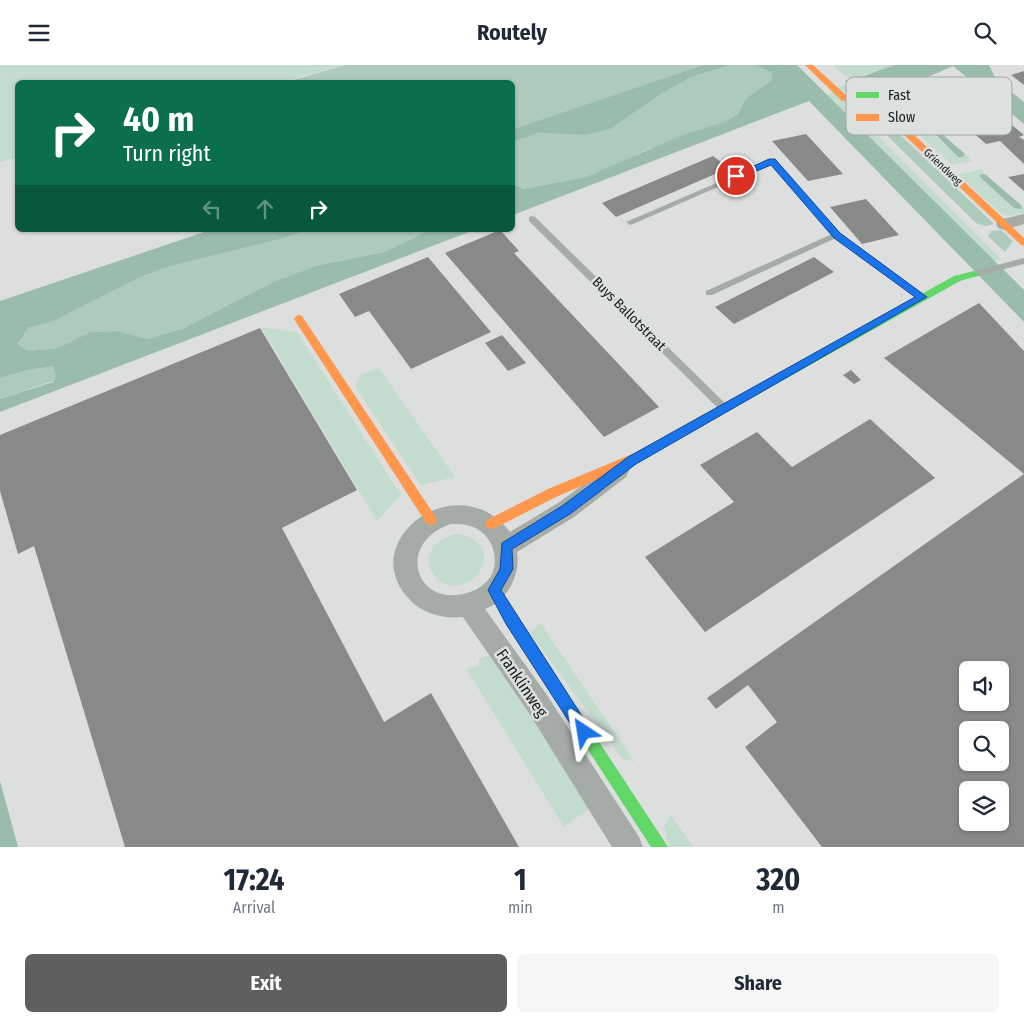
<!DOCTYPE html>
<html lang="en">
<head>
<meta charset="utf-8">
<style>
	body { margin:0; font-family:"Fira Sans Condensed",sans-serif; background:#f6f6f7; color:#1f2937; height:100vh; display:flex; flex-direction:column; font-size:19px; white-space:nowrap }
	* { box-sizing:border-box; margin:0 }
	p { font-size:16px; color:#747a83 }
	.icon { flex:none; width:28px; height:28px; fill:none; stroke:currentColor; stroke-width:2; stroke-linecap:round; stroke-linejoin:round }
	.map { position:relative; height:782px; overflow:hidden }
	.panel { display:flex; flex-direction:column; background:#fff; flex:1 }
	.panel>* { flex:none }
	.guide { position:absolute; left:15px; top:15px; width:500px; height:152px; border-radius:8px; box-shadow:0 1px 4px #0004; background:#0b6e4f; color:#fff; overflow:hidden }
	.fabs { position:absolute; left:959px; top:596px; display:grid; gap:10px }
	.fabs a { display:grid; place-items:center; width:50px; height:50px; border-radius:8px; background:#fff; box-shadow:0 1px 4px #0004; font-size:25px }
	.pin { position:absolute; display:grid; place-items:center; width:42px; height:42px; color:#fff; margin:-21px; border:2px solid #fff; border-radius:50%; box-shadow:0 1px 5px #0007 }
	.me { position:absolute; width:55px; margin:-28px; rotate:327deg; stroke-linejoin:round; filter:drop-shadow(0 0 4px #0008) }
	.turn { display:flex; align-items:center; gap:18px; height:105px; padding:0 25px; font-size:22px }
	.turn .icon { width:65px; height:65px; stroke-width:2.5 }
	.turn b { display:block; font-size:35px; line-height:42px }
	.lanes { display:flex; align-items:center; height:48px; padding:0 25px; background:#0003; justify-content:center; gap:25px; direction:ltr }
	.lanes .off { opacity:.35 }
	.eta { display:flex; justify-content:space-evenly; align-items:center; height:85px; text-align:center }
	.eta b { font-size:30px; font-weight:700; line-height:35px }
	.button { display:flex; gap:10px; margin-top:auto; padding:10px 25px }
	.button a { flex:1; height:58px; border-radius:8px; background:#5e605f; color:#fff; font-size:20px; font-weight:700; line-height:58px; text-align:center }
	.button a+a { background:#f6f6f7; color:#1f2937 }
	header { display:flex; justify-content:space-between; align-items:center; height:65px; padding:0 25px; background:#fff; font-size:22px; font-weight:700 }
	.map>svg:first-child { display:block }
	.green { fill:#c3dcce }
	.forest { fill:#aecabb }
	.water { fill:#9abcaa }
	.building { fill:#888a89; fill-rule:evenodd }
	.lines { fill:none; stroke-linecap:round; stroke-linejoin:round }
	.lane { fill:#a5aba7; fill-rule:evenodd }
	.street { fill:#a5aba7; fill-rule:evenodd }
	.fast { fill:#63d668; fill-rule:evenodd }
	.slow { fill:#ff974d; fill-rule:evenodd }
	.route { fill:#1a73e8; stroke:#114b97 }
	.labels { text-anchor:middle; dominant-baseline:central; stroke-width:5; stroke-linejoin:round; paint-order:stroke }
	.far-street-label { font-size:11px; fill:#1a1b1a; stroke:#dce0de }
	.street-label { font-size:14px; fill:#1a1b1a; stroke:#dce0de }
	.near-street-label { font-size:16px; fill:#1a1b1a; stroke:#dce0de }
	.key { fill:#dce0de; stroke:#a2a5a3; stroke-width:1 }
	.key-label { font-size:14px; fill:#1a1b1a }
</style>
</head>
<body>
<header><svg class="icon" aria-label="menu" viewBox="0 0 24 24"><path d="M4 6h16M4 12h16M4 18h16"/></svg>Routely<svg class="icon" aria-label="search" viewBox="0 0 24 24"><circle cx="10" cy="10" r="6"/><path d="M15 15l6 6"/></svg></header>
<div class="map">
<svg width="1024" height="782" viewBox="0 0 1024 782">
	<rect width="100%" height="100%" fill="#dddfde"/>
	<path class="green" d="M0,0H342L281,17L18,18L17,92L0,97Z
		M834,0H894L854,15L842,9Z
		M848,19L862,29L896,37L909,48L917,46L922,50L900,54L837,23Z
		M833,27L846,36L853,46L1001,194L995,196L827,30Z
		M927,55L934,62L930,60L925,62L958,92H963L965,89L972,96L952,100L908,59Z
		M981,104L986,110L982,109L1020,144L1022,141L1024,143V148L1009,151L1002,149L958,110Z
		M261,262L297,267L401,430L377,456Z
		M379,303L455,412L421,420L356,323V319L361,309Z
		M457,469C515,478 467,544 436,512C417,493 437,472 457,469Z
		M539,559H541L634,696L632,697L630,694L624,696L530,568Z
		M493,589L591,742L564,762L467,605L479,599V594Z
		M671,750L693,782H669L664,760Z"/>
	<path class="forest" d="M345,0H703L513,64L512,18H283Z
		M727,0H755L772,8V15L746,33L738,49L724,57L644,86L614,101L586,112L522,124L513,118L512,77L538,68L585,70L691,12Z
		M859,43L876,47L994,159L985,161L976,158Z
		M308,165H430L384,187L315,201L271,218L184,263L148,274L117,266L90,267L58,283L28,286L18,279L28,263L54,256L138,213L174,200L281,174Z
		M1001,165L1013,176L1005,187L988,171L991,166Z
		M53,301L56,311L53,316L0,334V313L28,305Z"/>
	<path class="water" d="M703,0H730L691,12L659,30L610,64L585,70L538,68L513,77V64Z
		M755,0H797L1024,225V257L809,36L513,150L512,118L523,124L586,112L680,71L724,57L738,49L746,33L772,15V8Z
		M894,0H989L996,15L1024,37V59L953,1L896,26L917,46L911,48L896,37L857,27L845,15H854Z
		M926,60L934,62L965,89L963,92H958Z
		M982,109L986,110L1022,141L1021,144L1014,143L979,111Z
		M210,165H308L281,174L174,200L138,213L54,256L28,263L18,279L28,286L58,283L90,267L117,266L148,274L184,263L271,218L315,201L384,187L430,165H474L0,347V334L53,317L56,311L53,301L28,305L0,313V236Z
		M0,716L18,782H0Z"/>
	<path class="building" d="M1024,6V20L1011,10Z
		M1007,56L1024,70L1019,72L1024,75V99L1000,76L986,79L969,64Z
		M806,69L843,109L808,116L772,76Z
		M713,91L729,103L616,152L602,138Z
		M1024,109V126L1008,112Z
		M866,134L899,170L862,179L830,142Z
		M500,165L519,186L514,188L659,342L604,372L445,188Z
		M428,192L491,267L411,304L369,246L355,252L339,229Z
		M814,192L834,207L734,259L715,242Z
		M979,238L1024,286V782H822L745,682L777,657L748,620L716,644L707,633L1024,409L884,293ZM968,605H1000V638H968ZM968,665H1000V698H968ZM968,725H1000V758H968Z
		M260,263L357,425L282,463L384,657L431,628L519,782H125L34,481L18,489L0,426V370Z
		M502,270L526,298L508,306L485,278Z
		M851,305L861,315L854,319L843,310Z
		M870,354L935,413L705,567L645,492L734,437L700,400L757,367L792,402Z"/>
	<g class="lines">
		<path class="lane" d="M772,94H775L840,168L925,230L926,232L925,234H919L836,173L712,230H706V226L832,169L771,99L633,159L630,160L626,157Z
			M532,151L535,152L728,341L730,344L728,347H722L529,156V152Z
			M1024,193V199L974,212L970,209L971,207Z"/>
		<path class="street" d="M1024,149V159L1004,165L998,163L996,159L998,155Z
			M618,397L626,400L629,406L626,412L574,452L517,487C521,510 507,536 485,544L547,630L639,772L643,782H612L529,648L463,552C444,554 423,549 410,535C353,477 457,398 510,467L558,438L610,400ZM451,459C457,459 464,459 470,461C491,467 501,492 491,511C487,518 477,525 470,527C416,546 394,478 451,459Z"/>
		<path class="fast" d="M974,206L979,209L977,211L960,216L641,395H633L631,392L633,389L954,211Z
			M495,519L499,521L516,550L668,782H651L506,558L489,525L491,521Z"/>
		<path class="slow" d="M805,0H813L847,31L881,43L893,50L1024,173V181L1021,180L887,54L875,47L841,35Z
			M299,250L302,251L435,451L437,455L435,459L431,460L427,459L296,257L294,254L296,251Z
			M637,387L641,389L643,392L641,395L556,432L495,463L491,464L487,463L485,459L487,455L548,424Z"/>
	</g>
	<path class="route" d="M769,94H775L840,168L927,232L636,399L570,449L512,484L513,504L501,525L589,662L591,667L589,672L584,674L579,672L506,559L488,525L500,504L502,478L562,441L628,392L915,232L834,173L771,100L740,113L732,111Z"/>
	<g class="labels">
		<g class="far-street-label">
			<text transform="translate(943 102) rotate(43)">Griendweg</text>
		</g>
		<g class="street-label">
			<text transform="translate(629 249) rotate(45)">Buys Ballotstraat</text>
		</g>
		<g class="near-street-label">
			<text transform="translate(522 618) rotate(56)">Franklinweg</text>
		</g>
	</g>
	<rect x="846" y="12" width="166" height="58" rx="8" class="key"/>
	<rect x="856" y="27" width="23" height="6" fill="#63d668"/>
	<rect x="856" y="49" width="23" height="7" fill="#ff974d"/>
	<g class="key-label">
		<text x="888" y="35">Fast</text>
		<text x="888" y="57">Slow</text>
	</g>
</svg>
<div class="fabs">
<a><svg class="icon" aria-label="sound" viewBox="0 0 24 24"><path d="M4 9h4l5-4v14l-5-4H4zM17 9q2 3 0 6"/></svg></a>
<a><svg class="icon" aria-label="search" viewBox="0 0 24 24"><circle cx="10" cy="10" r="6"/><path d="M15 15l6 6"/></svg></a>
<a><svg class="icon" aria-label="layers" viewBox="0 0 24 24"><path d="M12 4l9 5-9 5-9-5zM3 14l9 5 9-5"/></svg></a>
</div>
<div class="pin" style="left:736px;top:111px;background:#d93025"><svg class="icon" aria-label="arrive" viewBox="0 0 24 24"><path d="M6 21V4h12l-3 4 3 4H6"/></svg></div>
<svg class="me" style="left:584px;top:667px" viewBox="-20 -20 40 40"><path d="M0-17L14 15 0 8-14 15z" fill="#1a73e8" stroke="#fff" stroke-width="4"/></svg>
<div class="guide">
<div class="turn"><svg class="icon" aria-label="right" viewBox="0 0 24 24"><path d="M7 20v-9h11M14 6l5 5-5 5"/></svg><div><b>40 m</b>Turn right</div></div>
<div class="lanes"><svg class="icon off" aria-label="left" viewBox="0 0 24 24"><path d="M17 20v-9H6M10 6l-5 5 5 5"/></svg><svg class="icon off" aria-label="ahead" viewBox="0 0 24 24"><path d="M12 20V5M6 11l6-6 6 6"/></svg><svg class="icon" aria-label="right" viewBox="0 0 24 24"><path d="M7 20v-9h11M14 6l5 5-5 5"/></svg></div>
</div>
</div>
<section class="panel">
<div class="eta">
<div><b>17:24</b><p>Arrival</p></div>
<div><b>1</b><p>min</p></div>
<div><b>320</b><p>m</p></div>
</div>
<div class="button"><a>Exit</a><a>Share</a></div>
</section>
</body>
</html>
